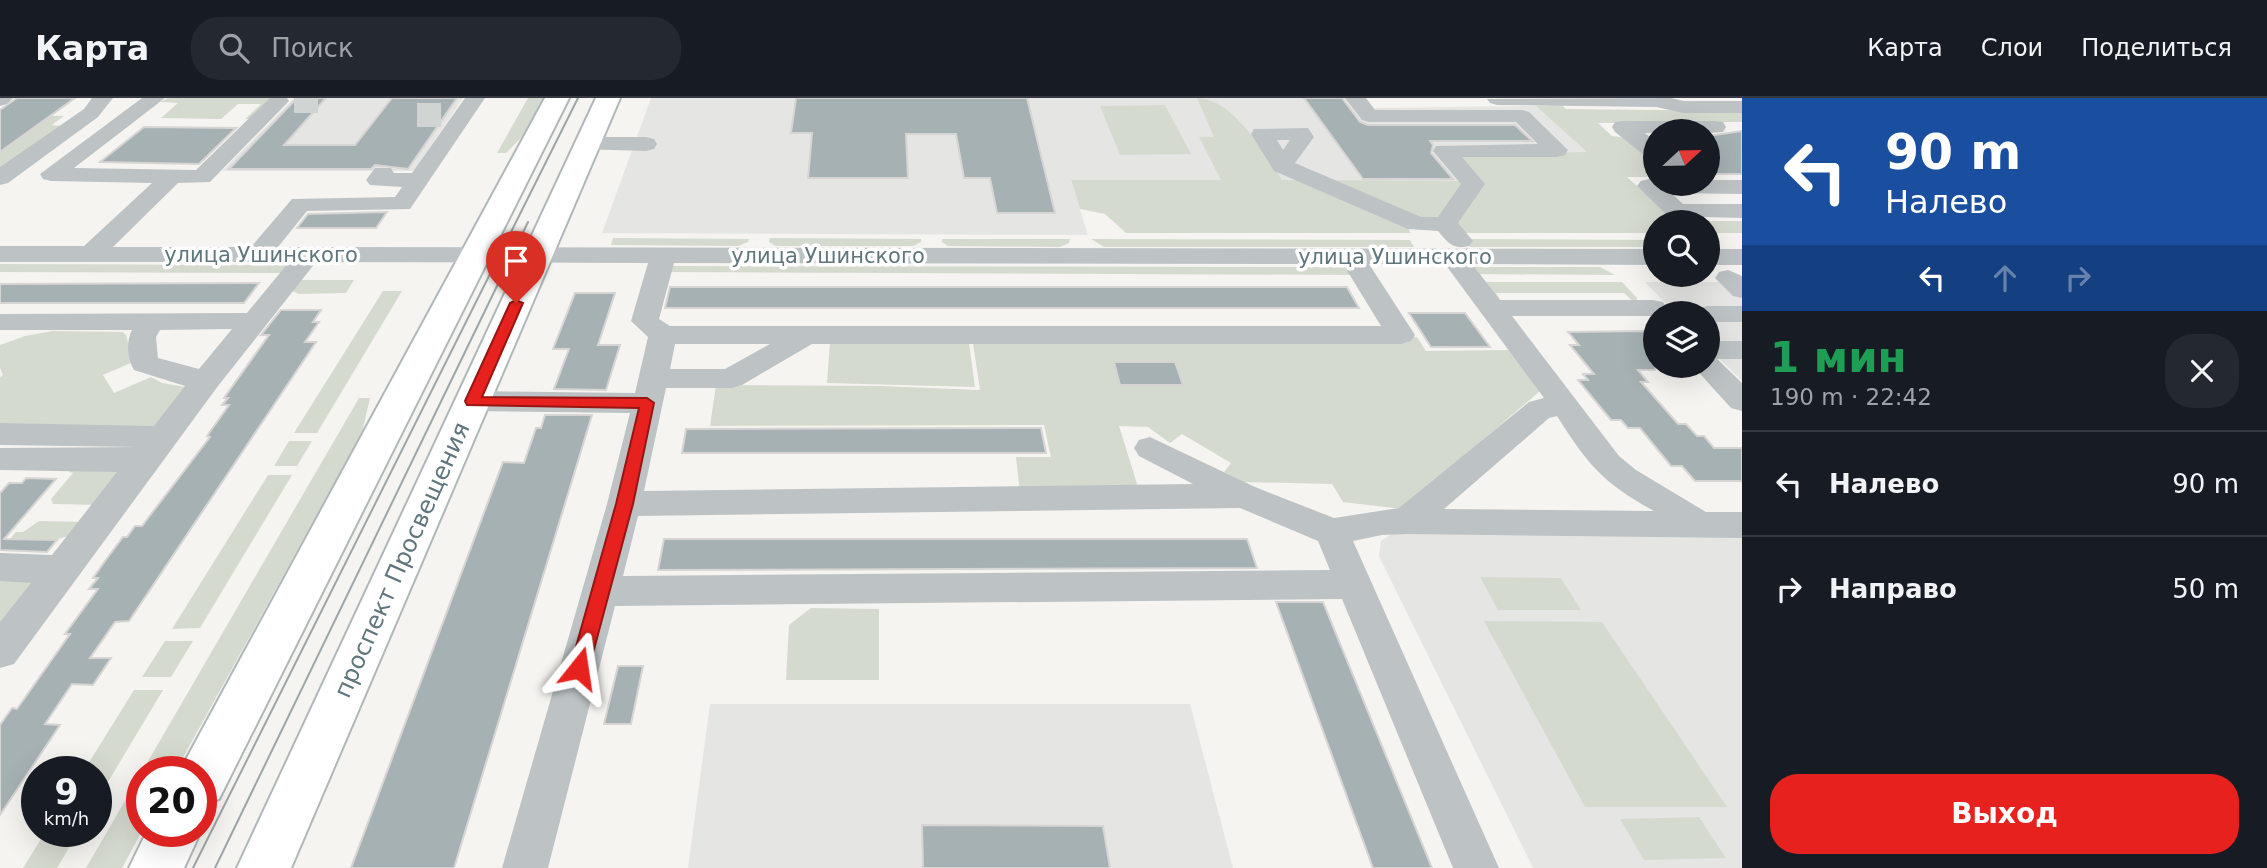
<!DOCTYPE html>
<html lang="ru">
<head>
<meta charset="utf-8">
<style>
	body { margin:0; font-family:"DejaVu Sans",sans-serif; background:#242831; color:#f1f3f6; height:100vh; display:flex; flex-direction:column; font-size:26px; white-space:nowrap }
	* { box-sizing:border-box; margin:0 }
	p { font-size:23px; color:#9ea1a6 }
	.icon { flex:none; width:38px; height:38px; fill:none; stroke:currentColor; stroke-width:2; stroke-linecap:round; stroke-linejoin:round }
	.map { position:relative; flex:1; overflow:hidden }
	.side { display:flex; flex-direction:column; background:#171b24; width:525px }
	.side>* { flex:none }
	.top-card { background:#1a4fa0; color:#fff; overflow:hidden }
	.needle { width:46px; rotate:68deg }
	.fabs { position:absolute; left:1643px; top:21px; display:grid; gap:14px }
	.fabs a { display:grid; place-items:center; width:77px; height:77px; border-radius:50%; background:#171b24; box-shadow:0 7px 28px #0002; font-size:35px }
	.speed { position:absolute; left:21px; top:658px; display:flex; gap:14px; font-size:35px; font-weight:700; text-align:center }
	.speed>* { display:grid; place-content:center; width:91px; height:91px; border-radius:50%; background:#171b24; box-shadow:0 7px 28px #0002; line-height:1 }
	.speed small { font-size:18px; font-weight:400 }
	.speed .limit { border:10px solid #d22; background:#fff; color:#111 }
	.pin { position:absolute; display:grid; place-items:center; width:60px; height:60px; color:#fff; margin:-72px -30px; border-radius:50% 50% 50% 0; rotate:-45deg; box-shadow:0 0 7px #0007 }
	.pin .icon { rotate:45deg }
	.me { position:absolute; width:77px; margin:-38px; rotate:15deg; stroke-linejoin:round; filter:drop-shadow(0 0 5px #0008) }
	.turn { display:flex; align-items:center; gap:24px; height:147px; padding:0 28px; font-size:32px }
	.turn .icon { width:91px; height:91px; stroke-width:2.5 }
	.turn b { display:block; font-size:49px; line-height:60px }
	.lanes { display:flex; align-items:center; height:66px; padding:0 28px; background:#0003; justify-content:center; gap:35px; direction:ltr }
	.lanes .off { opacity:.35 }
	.round { display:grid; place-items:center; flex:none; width:74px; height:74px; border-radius:28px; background:#242831 }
	.overview { display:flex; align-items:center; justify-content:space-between; height:119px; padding:0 28px }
	h1 { font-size:42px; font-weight:700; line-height:52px; color:#1e9e55 }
	.action { display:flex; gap:14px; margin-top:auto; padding:14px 28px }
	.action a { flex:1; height:80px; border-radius:28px; background:#e7221e; color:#fff; font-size:28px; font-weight:700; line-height:80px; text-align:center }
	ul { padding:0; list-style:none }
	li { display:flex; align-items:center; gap:21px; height:105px; padding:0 28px; border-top:2px solid #363941 }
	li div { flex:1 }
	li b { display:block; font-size:26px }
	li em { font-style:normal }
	header { display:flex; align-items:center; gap:42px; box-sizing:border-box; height:98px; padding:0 35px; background:#171b24; border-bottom:2px solid #363941 }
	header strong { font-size:33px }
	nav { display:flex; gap:38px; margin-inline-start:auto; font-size:24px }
	.search { width:490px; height:63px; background:#242831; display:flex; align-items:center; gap:18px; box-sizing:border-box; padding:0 24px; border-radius:28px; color:#9ea1a6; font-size:26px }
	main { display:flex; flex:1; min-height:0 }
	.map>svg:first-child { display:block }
	.built { fill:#e5e5e4 }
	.green { fill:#d5dacf }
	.building { fill:#a6b1b3; stroke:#d6d5d3; stroke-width:2 }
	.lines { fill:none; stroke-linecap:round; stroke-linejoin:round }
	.minor-tunnel { stroke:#d0d4d3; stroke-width:24; stroke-dasharray:24 11; stroke-linecap:butt }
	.major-casing { stroke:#b0b7b9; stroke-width:4 }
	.minor { fill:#bdc3c5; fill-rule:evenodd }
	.major { fill:#fff; fill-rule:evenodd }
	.tram { stroke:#9ca6a9; stroke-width:2 }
	.route { fill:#e7221e; stroke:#961614; stroke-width:2 }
	.labels { text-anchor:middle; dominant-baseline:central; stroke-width:7; stroke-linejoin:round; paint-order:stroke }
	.far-street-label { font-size:21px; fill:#5f767c; stroke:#fff }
	.street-label { font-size:24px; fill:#5f767c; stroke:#fff }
</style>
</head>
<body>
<header>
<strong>Карта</strong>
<div class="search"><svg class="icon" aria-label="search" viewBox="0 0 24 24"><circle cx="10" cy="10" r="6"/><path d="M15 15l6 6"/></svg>Поиск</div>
<nav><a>Карта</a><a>Слои</a><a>Поделиться</a></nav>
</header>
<main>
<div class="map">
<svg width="1742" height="770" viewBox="0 0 1742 770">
	<rect width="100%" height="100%" fill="#f5f4f0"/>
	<path class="built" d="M294,0H463L414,73H222Z
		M651,0H1365L1373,10L1536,8L1588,54L1479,83H1071L1088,137L602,135Z
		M1645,184H1742V283L1708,249V215H1675Z
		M1395,434L1742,436V770H1533L1379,458L1381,443Z
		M710,606H1190L1233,770H688Z"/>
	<path class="green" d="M168,0H272L249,21H245L261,6H238L221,21L161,20L178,5L161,4Z
		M528,0H545L525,36L506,55H497Z
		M1197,0C1233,0 1264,55 1282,82L1478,83L1455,56L1587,54L1536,8L1562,7L1566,11L1742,13V24L1598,25L1612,38L1628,40L1655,63V79H1627L1675,123H1742V135H1708V124H1656L1655,135H1465L1452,119H1401L1411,135H1126L1105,116L1080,111L1071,82H1221L1199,39H1214Z
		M1165,7L1191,56L1120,57L1100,8Z
		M26,17L64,18L52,27L62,28L0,72V54L41,24Z
		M613,140L749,141L748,144L738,148L611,147Z
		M770,140L921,141V144L913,148H776L769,144Z
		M942,141H1070L1069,145L1060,149L948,148L942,144Z
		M1091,141L1410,142L1414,149H1104Z
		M1463,141L1655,142L1656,149H1470Z
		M0,166L288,167L282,175L0,174Z
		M670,168L1349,169L1357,177L666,174Z
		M1472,169H1600L1615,177L1472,176Z
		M294,182H354L346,195L299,196L290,192Z
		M1482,184H1622L1637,200L1636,206L1624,195H1496L1502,205Z
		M383,193H402L317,335H294Z
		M53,233L123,234L126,237L133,264L103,277L114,295L151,279L162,285L192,290L156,332L0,330V279L3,277L0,270V247L25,238Z
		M972,239H1417L1426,253L1509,252L1540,293L1402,411L1343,404L1332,386L1243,384L1224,374L1231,365L1182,336L1170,345L1148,329L1119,328L1139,392L1020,395L1016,359H1051L1044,327L710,328L716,287L880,288L980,292Z
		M830,244L969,245L975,289L827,285Z
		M359,300H370L362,335L175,674H142V733L122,770H86Z
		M289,343H312L297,368H274Z
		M73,370L122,372L99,407L53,406L51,401L73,375L69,374Z
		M268,377H292L200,530L172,531Z
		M39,423L86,424C67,448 38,442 10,441L16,434H23Z
		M0,479L38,480L0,539Z
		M1480,479L1561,480L1581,512H1498Z
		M811,510L879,511V582H786L789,527Z
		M1484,523L1602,524L1727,709H1585Z
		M165,543H193L171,579H142Z
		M134,592H163L96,704V674H83Z
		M1699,719L1726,760L1644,762L1620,721Z
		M46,733H79L57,770H23Z"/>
	<path class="building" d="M17,0H75L0,54V12Z
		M297,0H326L284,47H355L392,0H457L408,71L375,67L371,71H229Z
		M796,0H1027L1055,115H997L990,80H964L956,36H906L908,80H808L812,35H791Z
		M1304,0H1342L1360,24L1368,27H1515L1532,43H1430L1433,47L1431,55L1453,81H1363Z
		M144,29L236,30L199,66L100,64Z
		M1742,33V76H1708V38Z
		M387,114L376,130H297L308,116Z
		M259,185L244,205H0V186Z
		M670,189H1347L1359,210H665Z
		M575,195H615L598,247H620L606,292L554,291L569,251H553Z
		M281,212H321L313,224H319L305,244H316L129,523L115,524L90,560H111L93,587L72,586L45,626L60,627L0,717V627L12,610L17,611L70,536H65L98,491H89L98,480H93L108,459L123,439H127L135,428H142L210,339L207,338L229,307H222L228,300H224L269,237H261Z
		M1409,215H1465L1490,249H1431Z
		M1648,233L1655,241V272H1638L1648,284H1641L1678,326H1686L1697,338H1704L1714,350H1742V383H1695L1682,368H1671L1640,330H1628L1621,322H1611L1578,282H1588L1583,276H1594L1570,247H1579L1568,234Z
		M1114,264H1175L1183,287H1120Z
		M545,317H592L454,770H351L503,364L524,365L536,330H541Z
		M1041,330L1046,355H682L686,331Z
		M26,380L56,381L4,441L57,442L47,454L0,452V395L9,385H22Z
		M664,441H1247L1257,470L658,472Z
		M1276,504H1323L1432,770H1373Z
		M618,568H643L631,626H604Z
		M922,727L1103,728L1110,770H923Z"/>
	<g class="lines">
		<path class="minor-tunnel" d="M294,3H323
			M417,17H445"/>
		<g class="major-casing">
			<path id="major" d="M545,0H569L219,701L201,707V674H180L183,667Z
				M596,0H620L291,770H237Z
				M147,733H201L184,770H129Z"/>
		</g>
		<path class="minor" d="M0,0H13L7,6L0,8Z
			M92,0H113L98,19L8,85L0,87V69L84,11Z
			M142,0H165L74,70L196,72L270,0H287L289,3L210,84L178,85L113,149H251L292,101L395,99L402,89L370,87L366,82L375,70H391L394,75H412L465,0H485L410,111L307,113L278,149L1656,151V167L1472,166L1500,202H1653L1663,204L1667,210L1663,215H1656L1653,218H1512L1619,358L1636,372L1706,414H1742V440L1407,436L1382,437L1353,443L1499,770H1453L1342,501L615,508L548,770H502L607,406L630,315L472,313L461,310L457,303L461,296L472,293L635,295L648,239L631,223L648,165L316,164L218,288L14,566L0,570V524L31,485L0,483V455L52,457L117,374L0,372V350L137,349L0,347V325L154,328L185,288L134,272C127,261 126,243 132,232H0V216L247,215L289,164H0V148H84L152,85L51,83L43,81L40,76ZM674,165L1343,166L1381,228H670L659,221ZM1369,166H1445L1544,300L1529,304L1399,410L1334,420L1255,389L1150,339L1139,342L1134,350L1139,358L1193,386L644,393L666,290H731L742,287L812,246H1401L1411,243L1415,237ZM232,231L199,271L158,260L156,239L160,232ZM675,246H770L725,271H670ZM1557,318C1588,367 1603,385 1654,413L1444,411L1549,320ZM1240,410L1318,443L1330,472L623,478L638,418Z
			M1345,0H1366L1375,12H1522L1529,14L1568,52L1565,57L1557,59H1462L1485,86L1458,125L1473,143L1469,148C1453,152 1448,145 1438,133L1408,131L1274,73L1251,36L1254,31L1308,30L1314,39L1295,65L1421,119H1438L1461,86L1433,53L1436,48L1538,46L1516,24H1369L1362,22ZM1277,42H1290L1283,52Z
			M1671,0L1684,3H1742V15H1684L1656,9L1497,7L1490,5L1487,1Z
			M1623,23H1715L1723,24L1726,29L1723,34L1708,35V33L1645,35L1656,44V62L1648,60L1615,34L1612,29L1615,24Z
			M587,39H646L654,41L657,46L654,51L646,53L579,51L576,46L579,41Z
			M1649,81H1656V86H1708V82H1742V96L1671,95L1683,106H1742V120L1668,118L1637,88L1641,83Z
			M1708,151H1742V167H1708Z
			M1728,172L1742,178V200L1733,198L1715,180L1719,174Z
			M1708,208H1742V224H1708V215H1695L1698,210Z
			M1708,243H1742V261H1717L1742,285V313L1731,310L1693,268H1708Z"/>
		<use href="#major" class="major"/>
		<path class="tram" d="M193,770L578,0
			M215,770L528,124"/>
	</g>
	<path class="route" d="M516,202L523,205L482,299L647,300L654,305L633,406L589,570L586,576L579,578L572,576L570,570L616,406L639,310L467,307L465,303L510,205Z"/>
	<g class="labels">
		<g class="far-street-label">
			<text x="261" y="157">улица Ушинского</text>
			<text x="828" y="158">улица Ушинского</text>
			<text x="1395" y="159">улица Ушинского</text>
		</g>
		<g class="street-label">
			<text transform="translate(402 462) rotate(-66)">проспект Просвещения</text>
		</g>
	</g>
</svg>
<div class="fabs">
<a><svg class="needle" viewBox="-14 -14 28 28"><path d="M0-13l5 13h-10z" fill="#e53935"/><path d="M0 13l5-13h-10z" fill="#9ea1a6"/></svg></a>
<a><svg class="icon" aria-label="search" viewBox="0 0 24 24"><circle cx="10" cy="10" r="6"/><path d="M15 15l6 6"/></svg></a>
<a><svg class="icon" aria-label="layers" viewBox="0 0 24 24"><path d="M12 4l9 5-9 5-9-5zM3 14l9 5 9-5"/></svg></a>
</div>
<div class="speed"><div>9<small>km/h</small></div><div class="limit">20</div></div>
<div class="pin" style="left:516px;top:205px;background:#d93025"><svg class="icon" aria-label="arrive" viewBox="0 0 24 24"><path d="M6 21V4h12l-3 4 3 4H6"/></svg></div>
<svg class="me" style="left:579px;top:570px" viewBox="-20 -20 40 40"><path d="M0-17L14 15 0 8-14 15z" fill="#e7221e" stroke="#fff" stroke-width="4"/></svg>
</div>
<section class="side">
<div class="top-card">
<div class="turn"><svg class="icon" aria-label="left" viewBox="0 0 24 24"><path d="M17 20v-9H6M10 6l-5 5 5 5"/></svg><div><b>90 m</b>Налево</div></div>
<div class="lanes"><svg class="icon" aria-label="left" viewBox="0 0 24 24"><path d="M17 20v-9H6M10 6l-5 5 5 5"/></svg><svg class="icon off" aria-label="ahead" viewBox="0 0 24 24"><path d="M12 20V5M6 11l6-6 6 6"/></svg><svg class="icon off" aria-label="right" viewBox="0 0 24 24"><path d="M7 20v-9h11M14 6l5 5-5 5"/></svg></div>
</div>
<div class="overview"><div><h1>1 мин</h1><p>190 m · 22:42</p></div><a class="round"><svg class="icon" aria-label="close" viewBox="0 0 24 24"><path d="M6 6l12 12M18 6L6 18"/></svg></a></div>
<ul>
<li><svg class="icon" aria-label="left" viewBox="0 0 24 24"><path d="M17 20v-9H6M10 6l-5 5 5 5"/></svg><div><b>Налево</b></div><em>90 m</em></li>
<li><svg class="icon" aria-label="right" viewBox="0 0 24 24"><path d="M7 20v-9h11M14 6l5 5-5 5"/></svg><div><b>Направо</b></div><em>50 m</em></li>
</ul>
<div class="action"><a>Выход</a></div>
</section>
</main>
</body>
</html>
